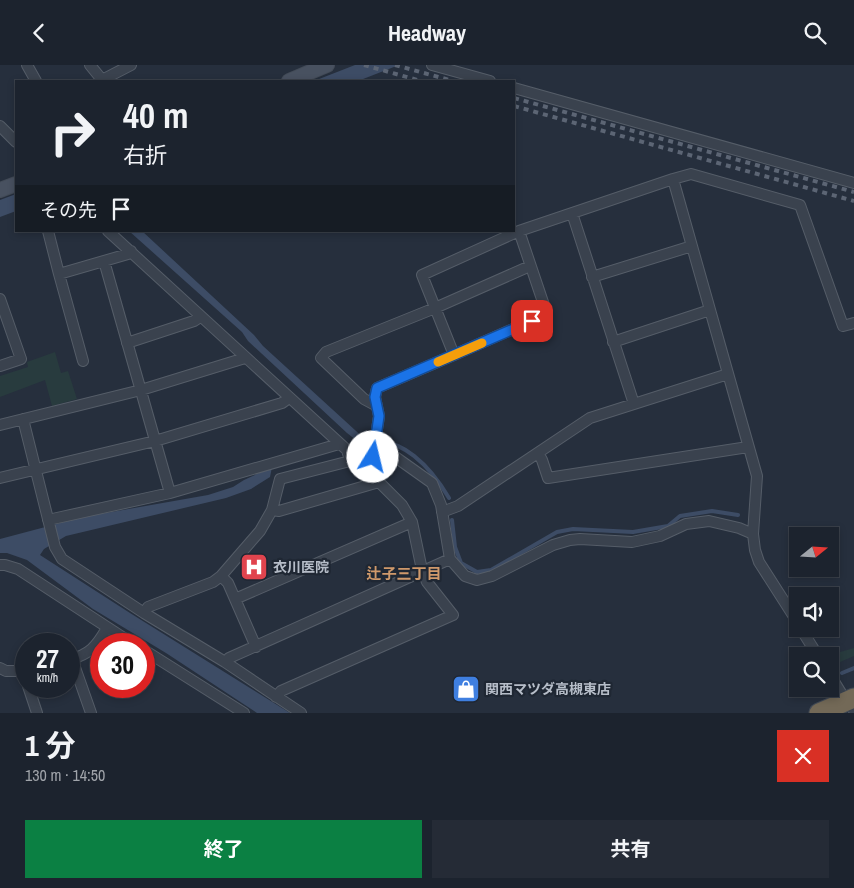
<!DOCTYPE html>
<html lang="ja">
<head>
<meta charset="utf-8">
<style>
	body { margin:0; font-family:"Archivo Narrow","Noto Sans JP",sans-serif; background:#252b36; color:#f1f3f6; height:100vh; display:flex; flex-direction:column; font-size:19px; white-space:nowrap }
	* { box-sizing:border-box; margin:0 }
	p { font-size:16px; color:#a0a4aa }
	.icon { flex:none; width:28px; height:28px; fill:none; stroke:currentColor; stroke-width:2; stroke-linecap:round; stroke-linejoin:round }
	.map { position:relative; height:648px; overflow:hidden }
	.side { display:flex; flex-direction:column; background:#1c232e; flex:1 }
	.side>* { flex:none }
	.guide { position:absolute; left:15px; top:15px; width:500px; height:152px; border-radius:0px; box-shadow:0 2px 8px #0003,0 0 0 1px #3a404a; background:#1c232e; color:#f1f3f6; overflow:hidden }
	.needle { width:32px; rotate:72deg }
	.controls { position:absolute; left:789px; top:462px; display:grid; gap:10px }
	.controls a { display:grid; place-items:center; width:50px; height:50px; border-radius:0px; background:#1c232e; box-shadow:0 2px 8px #0003,0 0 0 1px #3a404a; font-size:25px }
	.speed { position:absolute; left:15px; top:568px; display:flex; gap:10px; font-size:25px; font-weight:700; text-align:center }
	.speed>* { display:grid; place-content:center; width:65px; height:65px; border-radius:50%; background:#1c232e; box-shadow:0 2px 8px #0003,0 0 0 1px #3a404a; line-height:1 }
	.speed small { font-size:12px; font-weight:400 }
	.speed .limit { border:8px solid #d22; background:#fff; color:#111 }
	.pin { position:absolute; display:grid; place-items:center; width:42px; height:42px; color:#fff; margin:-21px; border-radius:10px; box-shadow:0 2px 8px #0006 }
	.me { position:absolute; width:55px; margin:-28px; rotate:9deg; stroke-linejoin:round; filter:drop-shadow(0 0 4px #0008) }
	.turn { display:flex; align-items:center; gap:18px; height:105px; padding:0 25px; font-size:22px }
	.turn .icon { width:65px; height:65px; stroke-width:2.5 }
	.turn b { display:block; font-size:35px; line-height:42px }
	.then { display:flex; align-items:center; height:48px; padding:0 25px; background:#0003; gap:10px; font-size:19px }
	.round { display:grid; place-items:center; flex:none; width:52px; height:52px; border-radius:0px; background:#252b36 }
	.overview { display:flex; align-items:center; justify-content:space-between; height:85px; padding:0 25px }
	h1 { font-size:30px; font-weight:700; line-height:38px }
	.button { display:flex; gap:10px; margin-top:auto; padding:10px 25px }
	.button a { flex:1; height:58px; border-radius:0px; background:#0b8043; color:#fff; font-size:20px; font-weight:700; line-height:58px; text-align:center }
	.button a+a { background:#252b36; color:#f1f3f6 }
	header { display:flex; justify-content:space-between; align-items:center; height:65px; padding:0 25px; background:#1c232e; font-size:22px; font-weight:700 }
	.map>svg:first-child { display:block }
	.green { fill:#283b3e }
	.water { fill:#3d4c65 }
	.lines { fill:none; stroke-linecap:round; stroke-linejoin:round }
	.stream { stroke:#3d4c65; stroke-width:4 }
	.street-casing { stroke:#555d68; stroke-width:12 }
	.secondary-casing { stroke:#434b57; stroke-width:16 }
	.highway-casing { stroke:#424a55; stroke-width:21 }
	.street { stroke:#3a424e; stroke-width:10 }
	.secondary { stroke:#485160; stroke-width:14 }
	.highway { stroke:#736957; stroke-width:19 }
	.rail { stroke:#5c6574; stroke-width:4; stroke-dasharray:5 5; stroke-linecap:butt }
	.route-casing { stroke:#114b97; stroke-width:12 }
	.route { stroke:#1a73e8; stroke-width:9 }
	.slow { stroke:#f59e0b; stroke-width:9 }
	.labels { text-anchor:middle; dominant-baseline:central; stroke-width:4.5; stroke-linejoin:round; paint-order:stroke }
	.poi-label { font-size:14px; font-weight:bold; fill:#b6bdc8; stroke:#1f2733; text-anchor:start }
	.neighbourhood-label { font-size:15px; font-weight:bold; fill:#cf996b; stroke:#1f2733 }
</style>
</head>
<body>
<header><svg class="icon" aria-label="back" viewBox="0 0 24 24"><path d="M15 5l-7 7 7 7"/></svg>Headway<svg class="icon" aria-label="search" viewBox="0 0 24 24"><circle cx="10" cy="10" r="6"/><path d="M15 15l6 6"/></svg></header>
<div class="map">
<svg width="854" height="648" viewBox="0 0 854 648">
	<rect width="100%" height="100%" fill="#262f3d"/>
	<path class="green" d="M55,287L61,308L68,306L77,334L52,341L45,315L0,332V311L28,302L27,297Z
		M830,581L833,589L854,583V591L833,600L830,591H828L823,583Z"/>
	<path class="water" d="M355,0H399L358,16H314Z
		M16,129V146L0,152V135Z
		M129,166H142L254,270L263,281L367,376L366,383L347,368L248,276L242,267Z
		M272,402L270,412L251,424L226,433L66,471L44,484L40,490L130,548L290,648H257L166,588L93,544L27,495L7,488H0V474L83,452L208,430L233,422L244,415Z"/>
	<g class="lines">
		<path class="stream" d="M364,381C400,365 433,406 449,433
			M452,455L455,482L461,498L477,507L491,505L557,467L573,464L633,467L668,461L680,451L712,446L738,450
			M842,608L854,603"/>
		<g class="street-casing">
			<path id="street" d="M27,0L36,16
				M90,0L103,16
				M432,0L490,16
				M102,15L131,0
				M514,23L854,118
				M0,61L16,77
				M572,148L634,339
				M48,166L59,209L128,189L131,186
				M108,166L347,385L350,396
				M104,196L170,428
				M59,209L83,296
				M592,212L692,181
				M0,234L21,294L0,301
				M613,277L710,245
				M127,278L194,256L200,252
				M454,290L547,249L519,166
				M377,341L364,334L321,293L326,287L435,243L530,201
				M23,354L55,482L62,494L144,548L225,597L301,648
				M0,360L141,325L245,293
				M538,388L542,395L548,413L748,382
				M373,391L379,351L375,332L377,323L454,290L422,210L519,166L673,114
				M0,413L155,376L282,338L289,333
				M272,445L279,446L379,417L402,440L412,457L422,505L427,517L453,550L281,626L276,632
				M442,447L458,441L590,353L728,309
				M48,455L170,428L339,379
				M0,500H5L18,504L133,579
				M221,511L228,518L256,582
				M235,534L412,457
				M144,548L148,542L213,517L221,511L260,466L272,445L280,414L350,396L373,391H394L432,418L441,440L450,494L465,511L477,515L492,511L553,480L570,475L580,474L632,477L660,471L686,459L709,456L739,463L753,469
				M798,558L759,497L755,485L753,469L757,411L673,114L691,109L800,140L843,261L854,258
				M801,564L818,591
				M144,585L244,648
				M72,594L91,648
				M69,595C90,589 96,582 107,563
				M225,597L229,593L450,494
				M0,603L6,606H26
				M830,610L846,636L854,645
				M28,621L37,648"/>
		</g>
		<g class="secondary-casing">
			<path id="secondary" d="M289,16L327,0
				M0,125L16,119"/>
		</g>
		<g class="highway-casing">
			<path id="highway" d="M819,648L854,633"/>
		</g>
		<use href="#street" class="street"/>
		<use href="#secondary" class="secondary"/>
		<use href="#highway" class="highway"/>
		<path class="rail" d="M364,0L421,16
			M395,0L453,16
			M514,33L854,127
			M514,41L854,136"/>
	</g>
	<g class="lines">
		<g class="route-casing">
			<path id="route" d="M373,392L379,351L375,332L377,323L532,256"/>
		</g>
		<use href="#route" class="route"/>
		<path class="slow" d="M438,297L482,278"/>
	</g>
	<defs>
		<g id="hospital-square" transform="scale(1.4375)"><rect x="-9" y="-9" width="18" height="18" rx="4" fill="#e0444e" stroke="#1f2733"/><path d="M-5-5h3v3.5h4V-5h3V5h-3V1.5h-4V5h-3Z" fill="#fff"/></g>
		<g id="shop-square" transform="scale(1.4375)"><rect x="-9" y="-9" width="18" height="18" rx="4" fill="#3f7fe0" stroke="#1f2733"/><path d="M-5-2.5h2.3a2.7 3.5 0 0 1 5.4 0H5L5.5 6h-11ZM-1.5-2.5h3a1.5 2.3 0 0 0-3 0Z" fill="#fff"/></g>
	</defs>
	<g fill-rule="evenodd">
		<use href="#hospital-square" x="254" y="502"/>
		<use href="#shop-square" x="466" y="624"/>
	</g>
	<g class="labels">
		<g class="poi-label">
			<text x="273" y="502">衣川医院</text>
			<text x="485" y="624">関西マツダ高槻東店</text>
		</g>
		<g class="neighbourhood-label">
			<text x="404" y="508">辻子三丁目</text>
		</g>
	</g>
</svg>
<div class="controls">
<a><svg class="needle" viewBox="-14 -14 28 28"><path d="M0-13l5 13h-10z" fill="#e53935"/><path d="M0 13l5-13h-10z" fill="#a0a4aa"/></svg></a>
<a><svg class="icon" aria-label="sound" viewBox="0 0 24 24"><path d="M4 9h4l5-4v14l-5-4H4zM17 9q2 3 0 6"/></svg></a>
<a><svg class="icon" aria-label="search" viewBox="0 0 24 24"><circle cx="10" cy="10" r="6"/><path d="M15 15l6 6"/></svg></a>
</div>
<div class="speed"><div>27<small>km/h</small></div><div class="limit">30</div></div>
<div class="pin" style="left:532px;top:256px;background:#d93025"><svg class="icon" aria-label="arrive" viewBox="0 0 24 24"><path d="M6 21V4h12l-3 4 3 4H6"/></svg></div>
<svg class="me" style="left:373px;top:392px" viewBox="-20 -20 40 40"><circle r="19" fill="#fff"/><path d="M0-13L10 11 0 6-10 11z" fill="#1a73e8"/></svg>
<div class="guide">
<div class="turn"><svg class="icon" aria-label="right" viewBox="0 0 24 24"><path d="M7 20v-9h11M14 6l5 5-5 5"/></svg><div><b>40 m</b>右折</div></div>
<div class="then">その先<svg class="icon" aria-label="arrive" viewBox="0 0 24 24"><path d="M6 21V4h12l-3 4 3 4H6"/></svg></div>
</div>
</div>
<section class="side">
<div class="overview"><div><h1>1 分</h1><p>130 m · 14:50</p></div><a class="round" style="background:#d93025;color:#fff"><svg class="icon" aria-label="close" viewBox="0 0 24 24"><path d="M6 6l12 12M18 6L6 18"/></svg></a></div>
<div class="button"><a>終了</a><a>共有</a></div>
</section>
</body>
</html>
